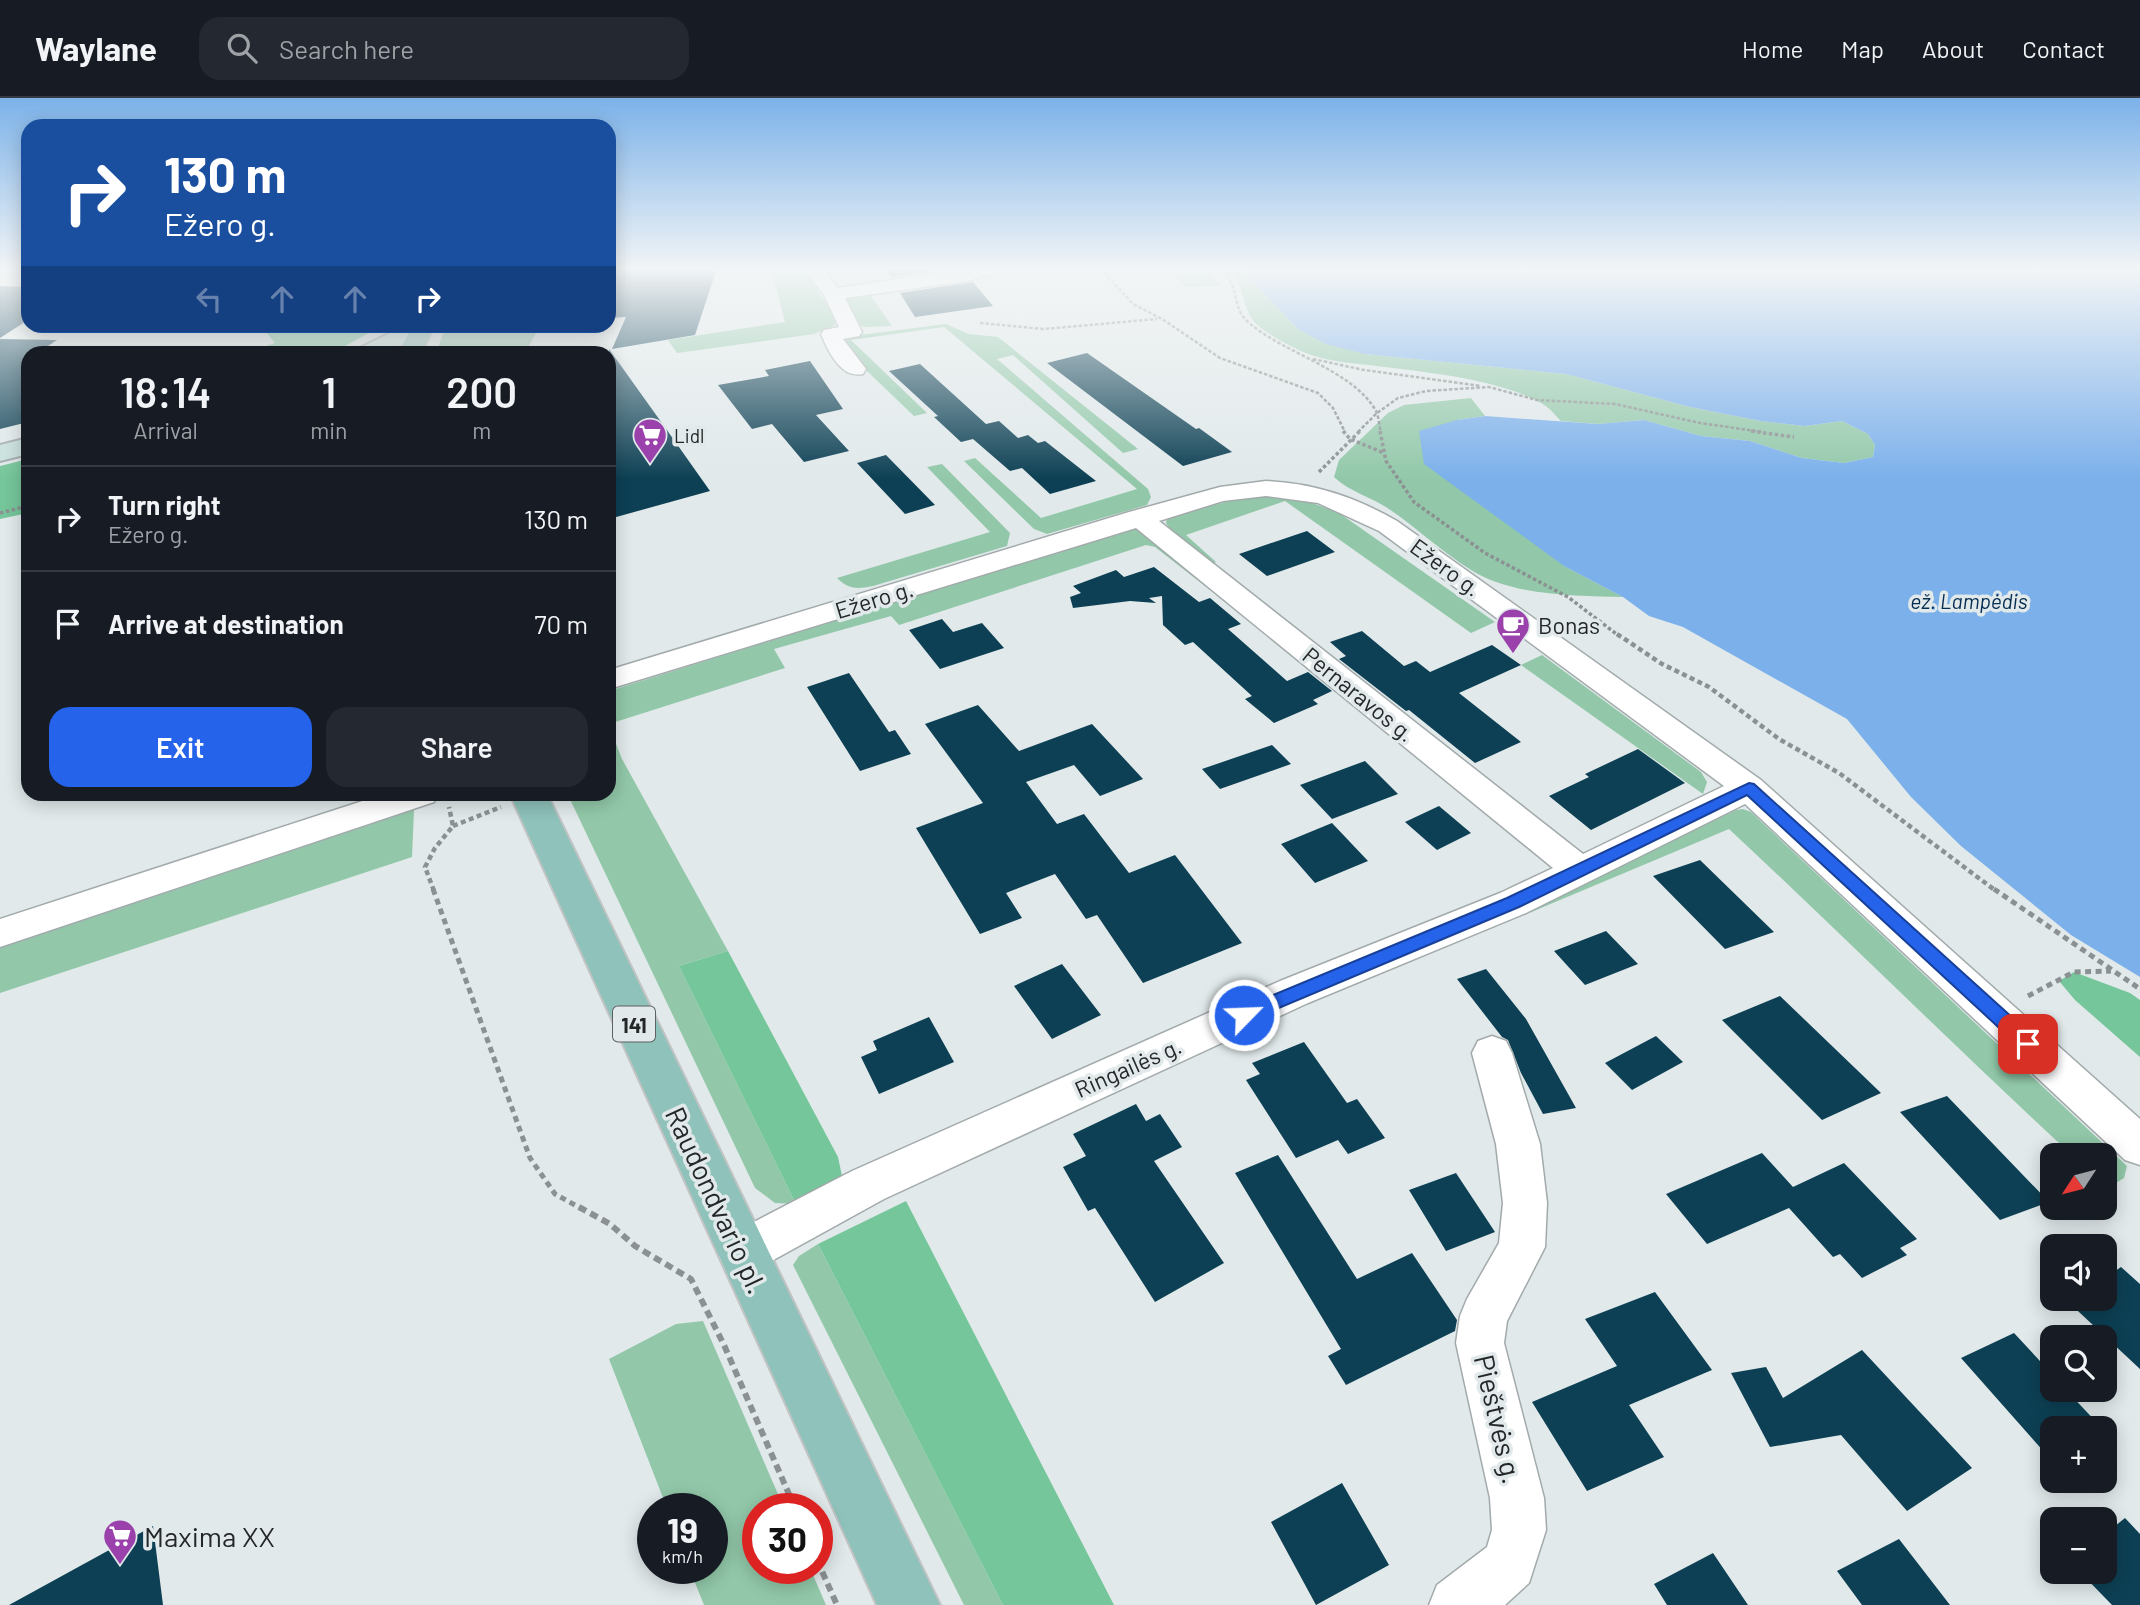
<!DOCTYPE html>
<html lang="en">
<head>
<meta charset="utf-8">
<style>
	body { margin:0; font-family:Barlow,sans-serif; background:#242831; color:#f1f3f6; height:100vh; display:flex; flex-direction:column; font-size:26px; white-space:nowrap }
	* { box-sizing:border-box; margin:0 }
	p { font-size:23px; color:#9ea1a6 }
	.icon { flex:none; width:38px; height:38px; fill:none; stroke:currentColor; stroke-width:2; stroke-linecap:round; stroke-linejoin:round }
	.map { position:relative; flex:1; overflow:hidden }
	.drawer { position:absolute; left:21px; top:248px; width:595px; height:455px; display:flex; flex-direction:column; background:#171b24; border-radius:21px; box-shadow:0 4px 18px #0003 }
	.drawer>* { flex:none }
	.top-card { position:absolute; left:21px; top:21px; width:595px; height:214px; border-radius:21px; box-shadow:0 4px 18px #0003; background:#1a4fa0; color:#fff; overflow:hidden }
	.needle { width:46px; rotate:234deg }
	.tools { position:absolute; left:2040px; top:1045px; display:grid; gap:14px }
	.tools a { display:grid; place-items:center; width:77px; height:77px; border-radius:14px; background:#171b24; box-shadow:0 4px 18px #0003; font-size:35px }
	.speed { position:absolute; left:637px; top:1395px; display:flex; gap:14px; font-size:35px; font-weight:700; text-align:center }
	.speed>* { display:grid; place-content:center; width:91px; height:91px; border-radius:50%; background:#171b24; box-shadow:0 4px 18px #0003; line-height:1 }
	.speed small { font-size:18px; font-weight:400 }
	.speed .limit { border:10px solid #d22; background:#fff; color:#111 }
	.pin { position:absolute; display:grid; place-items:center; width:60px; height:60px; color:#fff; margin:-30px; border-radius:14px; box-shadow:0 4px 10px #0006 }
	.me { position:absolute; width:77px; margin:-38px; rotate:66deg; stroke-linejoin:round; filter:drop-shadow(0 0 5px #0008) }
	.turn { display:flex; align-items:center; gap:24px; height:147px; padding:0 28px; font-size:32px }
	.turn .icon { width:91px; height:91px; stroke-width:2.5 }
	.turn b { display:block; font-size:49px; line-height:60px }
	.lanes { display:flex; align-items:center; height:66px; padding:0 28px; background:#0003; justify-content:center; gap:35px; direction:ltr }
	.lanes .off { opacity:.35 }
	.eta { display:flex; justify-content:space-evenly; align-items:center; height:119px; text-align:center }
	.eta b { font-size:42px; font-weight:600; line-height:49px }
	.button { display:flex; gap:14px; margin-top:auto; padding:14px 28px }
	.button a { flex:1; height:80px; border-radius:21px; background:#2563eb; color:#fff; font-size:28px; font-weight:600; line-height:80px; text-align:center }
	.button a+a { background:#242831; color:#f1f3f6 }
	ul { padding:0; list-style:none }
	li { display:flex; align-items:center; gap:21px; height:105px; padding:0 28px; border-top:2px solid #363941 }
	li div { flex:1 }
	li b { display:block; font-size:26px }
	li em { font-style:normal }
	header { display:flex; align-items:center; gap:42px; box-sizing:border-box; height:98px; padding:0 35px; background:#171b24; border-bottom:2px solid #363941 }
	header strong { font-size:33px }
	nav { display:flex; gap:38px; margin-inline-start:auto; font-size:24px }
	.search { width:490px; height:63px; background:#242831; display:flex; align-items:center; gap:18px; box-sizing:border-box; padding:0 24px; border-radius:21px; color:#9ea1a6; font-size:26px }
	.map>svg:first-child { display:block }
	.green { fill:#92c8a9 }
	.forest { fill:#75c69a }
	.water { fill:#7bb0eb }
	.building { fill:#0d4054 }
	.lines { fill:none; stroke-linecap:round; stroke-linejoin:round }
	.street-casing { stroke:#a2aaab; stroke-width:3 }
	.secondary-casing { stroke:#a2aaab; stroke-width:4 }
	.primary-casing { stroke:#c2c3c3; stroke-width:4 }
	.path-far4 { stroke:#8b9192; stroke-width:2.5; stroke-dasharray:3.5 2; stroke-linecap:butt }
	.path-far3 { stroke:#8b9192; stroke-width:3.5; stroke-dasharray:3.5 2.5; stroke-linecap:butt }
	.path-far2 { stroke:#8b9192; stroke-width:4.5; stroke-dasharray:5 3.5; stroke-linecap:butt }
	.path-far1 { stroke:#8b9192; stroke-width:5; stroke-dasharray:6 4.5; stroke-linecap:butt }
	.path { stroke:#8b9192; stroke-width:6; stroke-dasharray:8 5; stroke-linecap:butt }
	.street { fill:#fff; fill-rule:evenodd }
	.secondary { fill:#c7e0dc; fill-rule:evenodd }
	.primary { fill:#8ec2ba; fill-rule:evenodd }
	.route { fill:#2563eb; stroke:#184099; stroke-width:2 }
	.labels { text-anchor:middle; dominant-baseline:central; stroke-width:7; stroke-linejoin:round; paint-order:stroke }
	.far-poi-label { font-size:19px; fill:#242728; stroke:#e1e9ea; text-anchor:start }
	.far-water-label { font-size:21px; font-style:italic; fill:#062d52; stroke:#e1e9ea }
	.shield { fill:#e1e9ea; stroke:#5d6162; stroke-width:2 }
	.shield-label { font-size:21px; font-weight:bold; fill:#242728 }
	.street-label { font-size:23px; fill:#242728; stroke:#e1e9ea }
	.poi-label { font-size:23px; fill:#242728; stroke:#e1e9ea; text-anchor:start }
	.near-street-label { font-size:28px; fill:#242728; stroke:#e1e9ea }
	.near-poi-label { font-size:28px; fill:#242728; stroke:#e1e9ea; text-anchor:start }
</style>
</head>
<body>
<header>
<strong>Waylane</strong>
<div class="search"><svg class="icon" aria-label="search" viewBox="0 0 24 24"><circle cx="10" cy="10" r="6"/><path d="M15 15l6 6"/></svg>Search here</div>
<nav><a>Home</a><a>Map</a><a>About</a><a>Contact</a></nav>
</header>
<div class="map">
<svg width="2140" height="1507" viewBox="0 0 2140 1507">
	<rect width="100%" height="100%" fill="#e1e9ea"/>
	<path class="green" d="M771,170H808L809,177L834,219L835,227L814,236L677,255L668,242L785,224Z
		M1171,170H1204L1220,188L1185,189Z
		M1225,170H1240L1298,231L1365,256L1566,276L1690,309L1761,323L1805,328L1842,323L1868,336L1875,347L1873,359L1844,365L1802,360L1750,343L1701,338L1644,322L1598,326L1561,323C1555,317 1549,309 1541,305C1496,280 1422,274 1369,267C1349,265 1326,263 1306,255C1293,250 1260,233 1252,221C1241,204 1244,182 1225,170Z
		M868,194L892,228L864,229L856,226L842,201Z
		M946,226L969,236L998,239L1138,351L1123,355L1013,257L997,261L1148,391L1151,399L1147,407L1047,436L1034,431L964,363L975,360L1041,420L1137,391L944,229L851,242L927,315L914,318L843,250L840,242L844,239Z
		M446,228H540L525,255H436Z
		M1471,300L1485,318L1457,322L1564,468L1623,499C1576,498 1512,498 1471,472C1442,454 1417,430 1389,411C1371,399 1350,394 1334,379L1339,362L1388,315L1404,307Z
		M942,366L1010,435L1007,448L873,488C858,491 849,492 837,480L990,434L927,369Z
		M1251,397C1283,397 1309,402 1339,415L1495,524L1471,535L1285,403L1186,437L1216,464L1212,466L1173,435L1166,425L1167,420Z
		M1133,430L1151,436L1212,485L1205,488L1155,449L1146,447L899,527L891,518L774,551L785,570L609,626V593Z
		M1542,557L1701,674L1707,684L1703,696L1521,567Z
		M609,628L622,661L728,853L679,868L796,1106L775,1105L755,1090L568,697L609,696Z
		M1743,711L1751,714L2127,1068L2124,1080L2108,1090L2105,1087V1057H2072C1956,950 1845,839 1729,731L1529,815L1534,808L1736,712Z
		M414,712L412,759L0,895V846Z
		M818,1146L1003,1507H964L793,1167L799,1158Z
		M703,1223L784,1410H758V1470H810L826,1507H704L689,1470H712V1410H667L609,1261L676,1226Z"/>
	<path class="forest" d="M271,228H374L367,236L332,255H245L275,245L267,235Z
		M28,361V415L0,421V368Z
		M728,853L838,1059L842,1078L832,1090L796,1106L679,868Z
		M2074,874L2130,895L2140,902V959L2075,902L2059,883Z
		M906,1103L1114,1507H1003L818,1146Z"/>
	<path class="water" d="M1240,170H2140V879L2071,837L1961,748L1911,699L1847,621L1683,529L1649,518L1623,499L1564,468L1424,366L1419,333L1457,322L1485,318L1598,326L1644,322L1701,338L1750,343L1802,360L1844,365L1873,359L1875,347L1868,336L1842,323L1805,328L1761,323L1690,309L1566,276L1365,256L1326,246L1298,231Z"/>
	<path class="building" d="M609,170H717L695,237L612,251L626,219L609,220Z
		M885,170H951L891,179Z
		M973,184L993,208L915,219L900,195Z
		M0,188L28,189V222L0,240Z
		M0,241L57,242L36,256H28V324L0,331Z
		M609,251L674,342L710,393L609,421Z
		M1087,255L1196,331L1199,330L1232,354L1183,368L1047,265Z
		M810,263L843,311L816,317L849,353L804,364L772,326L752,331L718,287L769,278L765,272Z
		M920,266L986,326L999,323L1018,340L1028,337L1038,345L1045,343L1096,383L1050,396L1022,370L1010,373L973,341L961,344L934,319L938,318L889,273Z
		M886,357L935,407L905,416L857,365Z
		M1307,433L1335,454L1267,478L1239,456Z
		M1154,469L1199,504L1210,500L1241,526L1228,531L1287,583L1308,574L1332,593L1313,602L1318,606L1274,625L1245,601L1252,598L1193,544L1185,547L1163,527L1162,498L1149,500L1156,505L1130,503L1073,510L1070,499L1081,495L1073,488L1116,472L1124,479Z
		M942,521L953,534L982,525L1004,550L940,571L909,532Z
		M1362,533L1404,568L1416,563L1430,574L1492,547L1521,567L1459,595L1521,644L1475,665L1409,612L1406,613L1339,561L1346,558L1330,544Z
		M849,575L889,634L895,632L911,656L860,673L807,589Z
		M978,607L1019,653L1092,626L1143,681L1100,698L1074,667L1026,684L1057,726L1084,716L1129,775L1175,757L1242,845L1143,885L1097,817L1086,821L1055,776L1006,795L1022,820L980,836L916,730L983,705L925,626Z
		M1272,647L1291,666L1220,691L1202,671Z
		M1638,651L1685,685L1591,732L1549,698L1589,679L1585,676Z
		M1365,663L1398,696L1332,721L1300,687Z
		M1439,708L1471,735L1437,752L1405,724Z
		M1332,725L1368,763L1315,785L1281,746Z
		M1700,762L1774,834L1725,851L1653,778Z
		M1606,833L1638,866L1585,887L1554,853Z
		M1062,866L1101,917L1052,941L1014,888Z
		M1486,871L1526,921L1576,1010L1543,1016L1521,975L1508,942L1502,939L1457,881Z
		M1780,898L1881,995L1822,1022L1722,922Z
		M929,919L954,964L879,996L861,959L877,952L873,943Z
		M1656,938L1683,964L1632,992L1605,965Z
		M1304,944L1347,1005L1357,1001L1385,1040L1348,1056L1338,1042L1296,1060L1246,982L1260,976L1252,965Z
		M1947,998L2049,1104L2000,1122L1900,1014Z
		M1136,1006L1146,1023L1160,1016L1182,1049L1154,1063L1224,1165L1155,1204L1095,1110L1088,1113L1063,1069L1086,1058L1073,1036Z
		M1762,1055L1793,1089L1844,1065L1917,1141L1900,1150L1907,1157L1862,1180L1840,1156L1833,1159L1789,1110L1707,1146L1666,1096Z
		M1278,1057L1357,1181L1412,1155L1457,1222L1455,1233L1346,1287L1328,1258L1341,1251L1235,1075Z
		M1456,1075L1495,1134L1446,1153L1409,1092Z
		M2121,1169L2140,1186V1271L2064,1200H2105V1180Z
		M1655,1194L1712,1272L1629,1307L1664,1359L1587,1393L1532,1304L1617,1268L1585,1221Z
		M2014,1235L2053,1277V1292H2066L2102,1330H2053V1364L1961,1260Z
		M1862,1252L1972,1370L1907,1413L1841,1337L1770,1349L1731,1275L1766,1269L1783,1300Z
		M1342,1385L1389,1467L1316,1507L1271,1424Z
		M2125,1420L2140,1436V1507H2112L2080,1474H2105V1436Z
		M153,1428L163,1507H9Z
		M1899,1441L1950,1507H1862L1837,1473Z
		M1713,1455L1748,1507H1667L1654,1486Z"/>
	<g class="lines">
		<g class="street-casing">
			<path id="street" d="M809,170H827L828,177L838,190L970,170H1001L999,174L967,183L845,200L862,234L859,238L843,241L866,271L863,276C841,281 828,253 821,236L824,232L839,229L824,197L810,178Z
				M1266,383C1314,385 1355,399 1397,423L1761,682L2140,1021V1067L2125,1062L1745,706L1526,815L1308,905L884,1101L757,1171L741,1177L725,1171L718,1155L725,1139L852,1073L1280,883L1500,795L1553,770L1136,430L609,591V572L1129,414L1220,389ZM1266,398L1318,405L1379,433L1724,688L1583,756L1159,423L1223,403Z
				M384,696H438L434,704L0,849V821Z
				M1492,938L1506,943L1512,955L1540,1046L1547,1105L1545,1149L1507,1223L1504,1245L1544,1400L1546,1432L1529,1485L1505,1507H1429L1437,1487L1487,1449L1492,1432L1490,1400L1456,1245L1460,1218L1467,1201L1499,1145L1503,1105L1496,1046L1472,955L1478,943Z"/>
		</g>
		<g class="secondary-casing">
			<path id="secondary" d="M404,228H431L428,233L384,256H355L358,251Z
				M28,340V356L0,363V347Z"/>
		</g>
		<g class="primary-casing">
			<path id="primary" d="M412,228H434L421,256H398Z
				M510,696H547L940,1507H877Z"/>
		</g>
		<path class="path-far4" d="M1100,170L1133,206L1162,221L1220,260L1318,295L1333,310L1345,334
			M1218,170C1242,187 1230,208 1248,224C1283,255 1353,272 1376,313C1379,319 1379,328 1381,334
			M980,225L1044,231L1157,221
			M1313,261L1364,272L1481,288
			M1358,334L1377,315L1398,300L1426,293L1489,289L1537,302L1615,306L1700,325L1763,334"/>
		<path class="path-far3" d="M1343,333L1350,341L1384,355
			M1380,333L1386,363L1414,404L1485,455L1568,499L1619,538
			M1751,333L1794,339
			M1319,374L1360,333
			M0,415L28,408"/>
		<path class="path-far2" d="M1617,536L1662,566L1709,589L1779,641L1839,675L1996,793
			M453,728L501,709
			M434,793L425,769L435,750L453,728L449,709"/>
		<path class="path-far1" d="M433,791L530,1060L555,1096L582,1111
			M1994,791L2140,891
			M2028,898L2074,874L2111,873"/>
		<path class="path" d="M579,1109L610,1126L635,1148L691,1181L724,1247L795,1410
			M817,1462L837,1507"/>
		<use href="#street" class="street"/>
		<use href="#secondary" class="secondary"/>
		<use href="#primary" class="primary"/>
	</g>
	<linearGradient id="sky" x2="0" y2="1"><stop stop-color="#7cb2e9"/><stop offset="0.45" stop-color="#f2f5f6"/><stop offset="1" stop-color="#f2f5f6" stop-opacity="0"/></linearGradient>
	<rect width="2140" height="381" fill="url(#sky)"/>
	<path class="route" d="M1749,685L1754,686L2035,940L2037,946L2035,951L2028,953L2022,951L1747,697L1519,809L1250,922L1244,925L1237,922L1235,917L1237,912L1507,800Z"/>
	<defs>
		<g id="supermarket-pin" transform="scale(1.75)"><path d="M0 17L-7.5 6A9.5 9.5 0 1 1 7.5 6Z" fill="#9b41ac" stroke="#e1e9ea"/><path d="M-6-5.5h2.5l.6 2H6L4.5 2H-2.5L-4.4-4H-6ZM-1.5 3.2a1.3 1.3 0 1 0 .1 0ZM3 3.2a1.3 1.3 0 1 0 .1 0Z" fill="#fff"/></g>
		<g id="cafe-pin" transform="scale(1.75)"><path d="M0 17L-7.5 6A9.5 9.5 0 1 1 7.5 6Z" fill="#9b41ac" stroke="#e1e9ea"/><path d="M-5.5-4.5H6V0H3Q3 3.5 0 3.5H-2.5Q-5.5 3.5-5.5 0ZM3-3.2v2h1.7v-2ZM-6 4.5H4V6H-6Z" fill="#fff"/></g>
	</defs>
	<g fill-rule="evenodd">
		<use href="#supermarket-pin" x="650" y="337"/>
		<use href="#cafe-pin" x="1513" y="527"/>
		<use href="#supermarket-pin" x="120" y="1438"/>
	</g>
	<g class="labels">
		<g class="far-poi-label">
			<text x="674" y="337">Lidl</text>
		</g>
		<g class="far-water-label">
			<text x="1969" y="502">ež. Lampėdis</text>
		</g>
		<rect class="shield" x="613" y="908.5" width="42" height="35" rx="5"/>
		<g class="shield-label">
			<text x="634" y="926">141</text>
		</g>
		<g class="street-label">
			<text transform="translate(1446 469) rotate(36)">Ežero g.</text>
			<text transform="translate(874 501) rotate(-17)">Ežero g.</text>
			<text transform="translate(1359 596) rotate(39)">Pernaravos g.</text>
			<text transform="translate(1128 969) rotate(-24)">Ringailės g.</text>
		</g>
		<g class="poi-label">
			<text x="1538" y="527">Bonas</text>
		</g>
		<g class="near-street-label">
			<text transform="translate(717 1102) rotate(65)">Raudondvario pl.</text>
			<text transform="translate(1499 1321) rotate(77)">Pieštvės g.</text>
		</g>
		<g class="near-poi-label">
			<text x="144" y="1438">Maxima XX</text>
		</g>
	</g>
</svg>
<div class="tools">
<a><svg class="needle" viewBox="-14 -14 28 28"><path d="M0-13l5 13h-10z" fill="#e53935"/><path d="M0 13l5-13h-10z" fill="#9ea1a6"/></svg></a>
<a><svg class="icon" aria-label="sound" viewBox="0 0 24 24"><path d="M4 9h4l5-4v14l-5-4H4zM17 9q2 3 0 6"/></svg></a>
<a><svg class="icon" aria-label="search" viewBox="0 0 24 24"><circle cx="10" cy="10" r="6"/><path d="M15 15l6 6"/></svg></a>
<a>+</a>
<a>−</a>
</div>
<div class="speed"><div>19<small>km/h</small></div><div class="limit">30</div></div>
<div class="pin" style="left:2028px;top:946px;background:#d93025"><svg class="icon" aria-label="arrive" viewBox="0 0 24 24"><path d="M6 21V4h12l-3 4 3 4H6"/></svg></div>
<svg class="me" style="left:1244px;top:917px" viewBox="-20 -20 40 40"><circle r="17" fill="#2563eb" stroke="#fff" stroke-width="3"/><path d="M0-11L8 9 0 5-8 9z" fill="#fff"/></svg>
<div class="top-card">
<div class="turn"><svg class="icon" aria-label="right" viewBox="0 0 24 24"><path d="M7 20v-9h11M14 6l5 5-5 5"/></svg><div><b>130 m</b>Ežero g.</div></div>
<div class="lanes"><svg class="icon off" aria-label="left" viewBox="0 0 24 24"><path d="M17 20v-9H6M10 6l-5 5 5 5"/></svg><svg class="icon off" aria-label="ahead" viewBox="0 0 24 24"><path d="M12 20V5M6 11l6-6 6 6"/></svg><svg class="icon off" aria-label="ahead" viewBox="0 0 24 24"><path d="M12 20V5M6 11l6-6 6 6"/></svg><svg class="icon" aria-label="right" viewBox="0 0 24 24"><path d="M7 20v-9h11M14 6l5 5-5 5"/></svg></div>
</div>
<section class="drawer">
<div class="eta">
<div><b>18:14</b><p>Arrival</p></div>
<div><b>1</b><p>min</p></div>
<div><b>200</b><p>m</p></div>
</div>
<ul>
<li><svg class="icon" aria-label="right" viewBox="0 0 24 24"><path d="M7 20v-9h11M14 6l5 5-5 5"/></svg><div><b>Turn right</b><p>Ežero g.</p></div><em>130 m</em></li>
<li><svg class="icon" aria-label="arrive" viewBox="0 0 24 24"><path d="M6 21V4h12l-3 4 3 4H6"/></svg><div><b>Arrive at destination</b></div><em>70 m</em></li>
</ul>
<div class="button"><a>Exit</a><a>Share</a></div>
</section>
</div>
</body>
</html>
